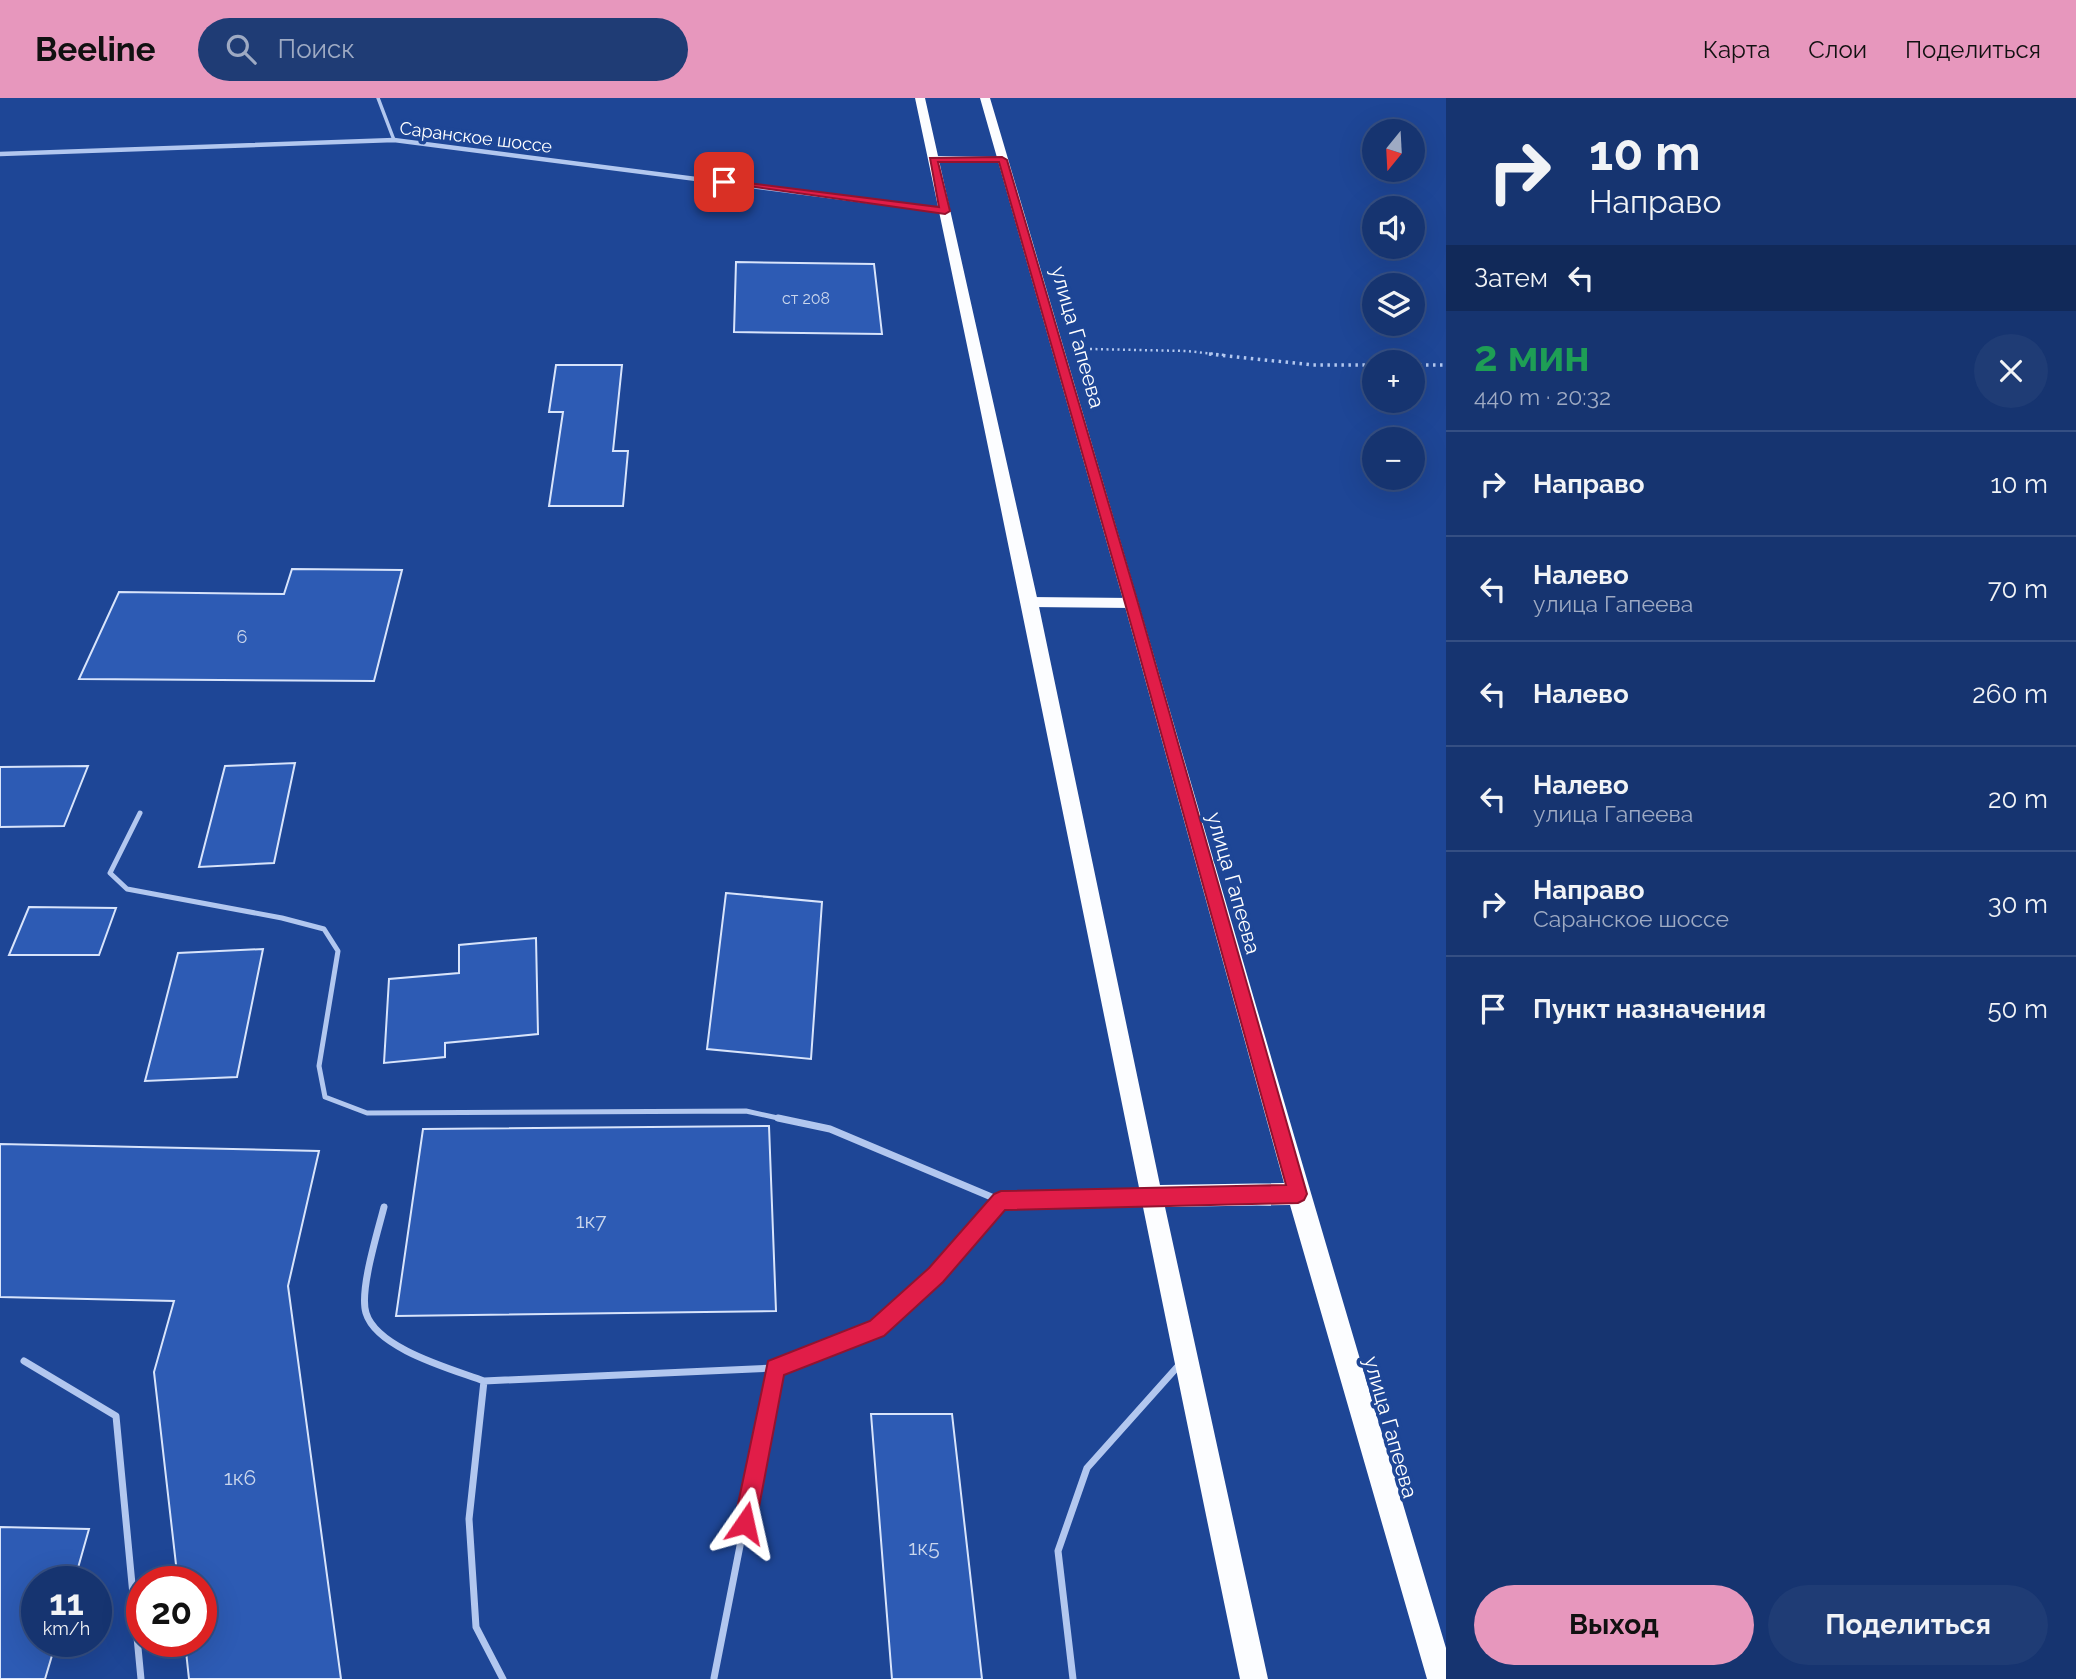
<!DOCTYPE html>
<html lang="ru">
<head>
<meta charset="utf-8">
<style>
	body { margin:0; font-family:Raleway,sans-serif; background:#1f3c75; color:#f1f3f6; height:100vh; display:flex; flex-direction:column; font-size:26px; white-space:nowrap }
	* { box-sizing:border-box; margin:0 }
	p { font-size:23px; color:#9eaac3 }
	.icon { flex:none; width:38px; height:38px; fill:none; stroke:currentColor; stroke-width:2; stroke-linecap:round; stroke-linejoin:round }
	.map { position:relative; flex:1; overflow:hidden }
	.sheet { display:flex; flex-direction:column; background:#163470; width:630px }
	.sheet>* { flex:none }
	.guide { background:#163470; color:#f1f3f6; overflow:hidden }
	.needle { width:46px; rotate:198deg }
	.fabs { position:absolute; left:1362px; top:21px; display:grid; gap:14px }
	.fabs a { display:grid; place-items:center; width:63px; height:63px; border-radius:50%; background:#163470; box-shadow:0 7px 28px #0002,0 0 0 2px #354f83; font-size:35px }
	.speed { position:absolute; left:21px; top:1468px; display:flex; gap:14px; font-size:35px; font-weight:700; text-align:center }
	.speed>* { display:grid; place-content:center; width:91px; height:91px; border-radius:50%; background:#163470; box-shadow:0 7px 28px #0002,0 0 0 2px #354f83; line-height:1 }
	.speed small { font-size:18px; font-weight:400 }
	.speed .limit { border:10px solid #d22; background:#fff; color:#111 }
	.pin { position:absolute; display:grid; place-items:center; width:60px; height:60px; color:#fff; margin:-30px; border-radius:14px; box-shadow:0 4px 10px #0006 }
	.me { position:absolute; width:77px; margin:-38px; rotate:11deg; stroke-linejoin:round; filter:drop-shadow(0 0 5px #0008) }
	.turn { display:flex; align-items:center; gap:24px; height:147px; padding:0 28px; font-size:32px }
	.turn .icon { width:91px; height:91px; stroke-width:2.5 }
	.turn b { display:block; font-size:49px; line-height:60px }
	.then { display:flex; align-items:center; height:66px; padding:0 28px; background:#0003; gap:14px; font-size:26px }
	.round { display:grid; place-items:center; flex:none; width:74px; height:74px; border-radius:37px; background:#1f3c75 }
	.head { display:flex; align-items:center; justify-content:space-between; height:119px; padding:0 28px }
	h1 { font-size:42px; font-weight:700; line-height:52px; color:#1e9e55 }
	.primary-button { display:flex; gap:14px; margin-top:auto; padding:14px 28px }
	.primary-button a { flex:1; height:80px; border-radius:42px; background:#e797bd; color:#111; font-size:28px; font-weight:700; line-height:80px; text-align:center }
	.primary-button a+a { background:#1f3c75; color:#f1f3f6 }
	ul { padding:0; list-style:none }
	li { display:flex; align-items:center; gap:21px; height:105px; padding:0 28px; border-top:2px solid #354f83 }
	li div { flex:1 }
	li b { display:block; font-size:26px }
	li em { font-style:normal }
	header { display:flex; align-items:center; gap:42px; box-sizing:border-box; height:98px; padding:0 35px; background:#e797bd; color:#111 }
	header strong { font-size:33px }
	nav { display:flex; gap:38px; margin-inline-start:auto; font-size:24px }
	.search { width:490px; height:63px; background:#1f3c75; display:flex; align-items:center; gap:18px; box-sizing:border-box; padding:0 24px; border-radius:38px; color:#9eaac3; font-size:26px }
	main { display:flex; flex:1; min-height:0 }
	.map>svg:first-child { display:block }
	.building { fill:#2d5bb4; stroke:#d8e4fb; stroke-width:2 }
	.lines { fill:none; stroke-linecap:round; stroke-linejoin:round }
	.path-far1 { stroke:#b2c7ef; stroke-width:2.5; stroke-dasharray:2 3.5; stroke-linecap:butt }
	.path { stroke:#b2c7ef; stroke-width:3.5; stroke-dasharray:2.5 4.5; stroke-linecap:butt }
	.service-far2 { stroke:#b2c7ef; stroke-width:3.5 }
	.service-far1 { stroke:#b2c7ef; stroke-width:5 }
	.service { stroke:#b2c7ef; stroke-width:7 }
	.minor { stroke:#b2c7ef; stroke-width:4.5 }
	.primary { fill:#fafbff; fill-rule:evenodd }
	.trunk { fill:#fcfdff; fill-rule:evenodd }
	.route { fill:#e11d48; stroke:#92132f; stroke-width:2 }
	.labels { text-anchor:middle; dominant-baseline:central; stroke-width:7; stroke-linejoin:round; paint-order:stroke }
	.far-number-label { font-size:16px; fill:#cad6ec }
	.far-street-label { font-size:18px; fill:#fff; stroke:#1e4696 }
	.number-label { font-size:18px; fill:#cad6ec }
	.street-label { font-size:21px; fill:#fff; stroke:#1e4696 }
	.near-number-label { font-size:21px; fill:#cad6ec }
</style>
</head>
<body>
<header>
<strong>Beeline</strong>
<div class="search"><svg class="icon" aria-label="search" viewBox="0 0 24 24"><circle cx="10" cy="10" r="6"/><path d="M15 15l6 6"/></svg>Поиск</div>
<nav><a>Карта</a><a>Слои</a><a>Поделиться</a></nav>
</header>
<main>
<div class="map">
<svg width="1446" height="1581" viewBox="0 0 1446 1581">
	<rect width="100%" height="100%" fill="#1e4696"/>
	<path class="building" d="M736,164L874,166L882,236L734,234Z
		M556,267H622L613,353H628L623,408H549L563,314H549Z
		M292,471L402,472L374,583L79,581L119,494L284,496Z
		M295,665L274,765L199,769L225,668Z
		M88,668L64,728L0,729V669Z
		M726,795L822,804L811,961L707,951Z
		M29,809L116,810L99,857H9Z
		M536,840L538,936L445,945V959L384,965L389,881L459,875V847Z
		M263,851L237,979L145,983L178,855Z
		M769,1028L776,1213L396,1218L423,1031Z
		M0,1046L319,1053L288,1188L341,1581H189L185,1544H201V1484H178L154,1274L174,1203L0,1199Z
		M871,1316H952L982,1581H892Z
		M0,1429L89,1431L74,1484H37V1544H56L45,1581H0Z"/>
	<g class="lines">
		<path class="path-far1" d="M1090,251L1186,253L1225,257"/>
		<path class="path" d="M1209,256L1313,267H1374
			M1412,267H1446"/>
		<path class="service-far2" d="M378,0L394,42"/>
		<path class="service-far1" d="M140,715L110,775L127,791L282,820L324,831L338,853L319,968L325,999L367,1015L746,1013L787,1022"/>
		<path class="service" d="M778,1020L830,1031L1001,1103
			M384,1109C378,1133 359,1193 366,1215C377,1251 452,1271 484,1283
			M24,1263L116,1318L141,1581
			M714,1580L775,1270L877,1231L936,1177L1001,1103L1148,1098
			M503,1581L476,1529L469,1421L484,1283L775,1270
			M1073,1581L1058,1453L1087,1370L1179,1267"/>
		<path class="minor" d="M0,56L394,42L945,113"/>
		<path class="primary" d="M933,58L1002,59L1007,62L1002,65L930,63L928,61Z
			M1030,499L1132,500L1139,505L1132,510L1030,509L1023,504Z"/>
		<path class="trunk" d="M915,0H925L1038,504L1160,1087L1284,1085L1124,505L980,0H990C1143,516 1291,1034 1446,1550V1581H1427L1290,1107L1165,1109L1268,1581H1240C1130,1054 1027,526 915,0Z"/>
	</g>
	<path class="route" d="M930,60L1002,59L1007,62L1138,505L1307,1096L1304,1102L1298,1105L1005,1112L943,1184L884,1238L784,1277L756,1425L753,1433L745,1436L737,1433L734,1425L768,1263L870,1223L929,1170L994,1096L1001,1093L1286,1087L1125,505L999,64H938L950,113L945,116L720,84L724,82L939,109Z"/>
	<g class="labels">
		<g class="far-number-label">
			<text x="806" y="200">ст 208</text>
		</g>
		<g class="far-street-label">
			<text transform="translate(476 39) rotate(7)">Саранское шоссе</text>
		</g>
		<g class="number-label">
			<text x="242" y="538">6</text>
		</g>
		<g class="street-label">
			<text transform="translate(1078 239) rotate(74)">улица Гапеева</text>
			<text transform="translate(1234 785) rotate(74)">улица Гапеева</text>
			<text transform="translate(1391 1329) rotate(74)">улица Гапеева</text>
		</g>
		<g class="near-number-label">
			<text x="591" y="1122">1к7</text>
			<text x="240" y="1379">1к6</text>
			<text x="924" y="1449">1к5</text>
		</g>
	</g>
</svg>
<div class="fabs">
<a><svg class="needle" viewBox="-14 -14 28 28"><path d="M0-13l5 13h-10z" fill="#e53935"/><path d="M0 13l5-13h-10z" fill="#9eaac3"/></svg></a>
<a><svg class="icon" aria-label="sound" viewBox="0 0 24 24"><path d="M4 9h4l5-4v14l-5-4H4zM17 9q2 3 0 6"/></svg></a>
<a><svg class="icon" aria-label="layers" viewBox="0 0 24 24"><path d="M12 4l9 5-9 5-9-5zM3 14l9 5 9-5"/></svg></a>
<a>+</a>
<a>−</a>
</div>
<div class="speed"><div>11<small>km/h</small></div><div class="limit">20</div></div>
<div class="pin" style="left:724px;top:84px;background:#d93025"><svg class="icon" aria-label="arrive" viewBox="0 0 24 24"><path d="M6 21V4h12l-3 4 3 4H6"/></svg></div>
<svg class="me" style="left:745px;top:1425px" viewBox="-20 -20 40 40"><path d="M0-17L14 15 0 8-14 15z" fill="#e11d48" stroke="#fff" stroke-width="4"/></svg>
</div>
<section class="sheet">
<div class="guide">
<div class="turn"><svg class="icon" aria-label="right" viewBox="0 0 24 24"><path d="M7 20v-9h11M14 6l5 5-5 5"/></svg><div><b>10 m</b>Направо</div></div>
<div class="then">Затем<svg class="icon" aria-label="left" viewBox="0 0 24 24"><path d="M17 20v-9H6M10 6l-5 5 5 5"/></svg></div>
</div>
<div class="head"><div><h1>2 мин</h1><p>440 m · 20:32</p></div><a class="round"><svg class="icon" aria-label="close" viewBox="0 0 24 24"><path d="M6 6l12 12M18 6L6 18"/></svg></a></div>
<ul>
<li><svg class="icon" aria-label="right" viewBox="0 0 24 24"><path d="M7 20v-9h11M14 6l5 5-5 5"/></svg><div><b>Направо</b></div><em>10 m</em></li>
<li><svg class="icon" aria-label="left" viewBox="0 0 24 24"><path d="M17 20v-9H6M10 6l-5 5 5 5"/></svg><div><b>Налево</b><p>улица Гапеева</p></div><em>70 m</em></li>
<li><svg class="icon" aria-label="left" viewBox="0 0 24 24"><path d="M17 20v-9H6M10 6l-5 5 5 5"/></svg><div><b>Налево</b></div><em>260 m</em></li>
<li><svg class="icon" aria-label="left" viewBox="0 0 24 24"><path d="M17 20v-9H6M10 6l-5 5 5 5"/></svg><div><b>Налево</b><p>улица Гапеева</p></div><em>20 m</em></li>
<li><svg class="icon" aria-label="right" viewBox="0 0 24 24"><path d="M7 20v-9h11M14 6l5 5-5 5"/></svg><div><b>Направо</b><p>Саранское шоссе</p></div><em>30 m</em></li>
<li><svg class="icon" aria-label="arrive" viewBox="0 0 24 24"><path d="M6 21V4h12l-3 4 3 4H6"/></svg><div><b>Пункт назначения</b></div><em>50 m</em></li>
</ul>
<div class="primary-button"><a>Выход</a><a>Поделиться</a></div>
</section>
</main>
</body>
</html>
